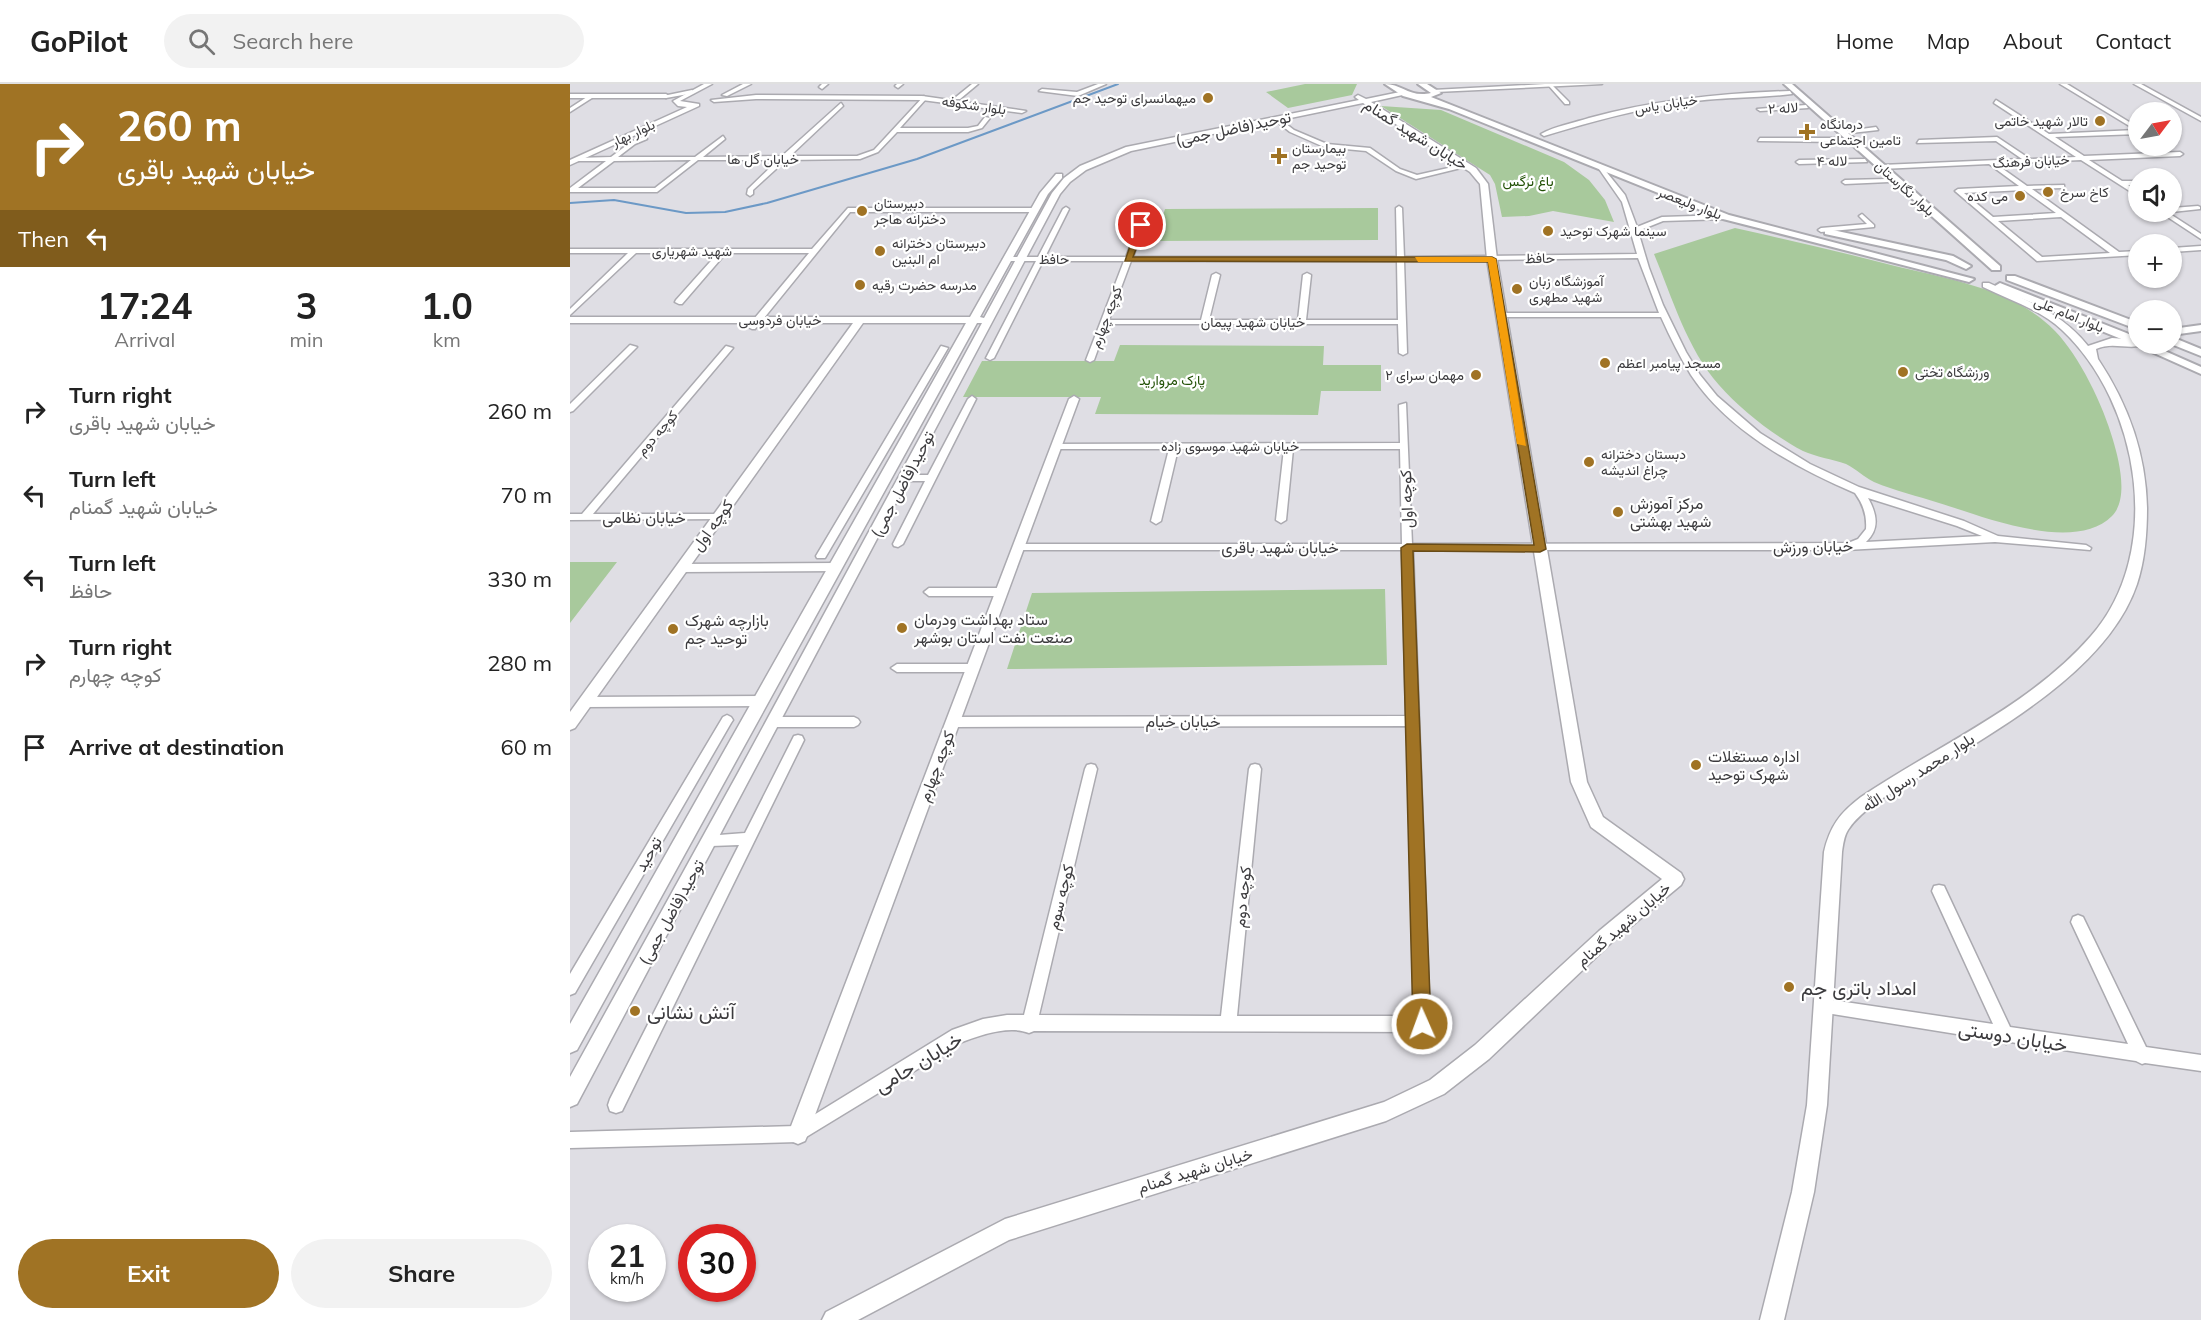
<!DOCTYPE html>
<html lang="en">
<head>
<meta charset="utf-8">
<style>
	body { margin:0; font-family:Mulish,Vazirmatn,sans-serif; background:#f2f2f2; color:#222; height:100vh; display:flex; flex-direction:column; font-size:22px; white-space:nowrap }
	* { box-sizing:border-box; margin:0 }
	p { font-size:20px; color:#767676 }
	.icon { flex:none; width:33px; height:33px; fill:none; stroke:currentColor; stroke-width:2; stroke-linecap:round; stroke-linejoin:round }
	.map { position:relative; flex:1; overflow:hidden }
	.side { display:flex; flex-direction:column; background:#fff; width:570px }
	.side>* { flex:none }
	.guide { background:#a07324; color:#fff; overflow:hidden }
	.needle { width:39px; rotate:58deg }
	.tools { position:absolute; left:1558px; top:18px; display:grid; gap:12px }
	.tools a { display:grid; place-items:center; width:54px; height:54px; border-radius:50%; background:#fff; box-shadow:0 2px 4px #0004; font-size:30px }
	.speed { position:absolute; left:18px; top:1140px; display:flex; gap:12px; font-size:30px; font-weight:700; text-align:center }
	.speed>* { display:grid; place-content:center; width:78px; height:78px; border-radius:50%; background:#fff; box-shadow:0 2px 4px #0004; line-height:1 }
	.speed small { font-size:15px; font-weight:400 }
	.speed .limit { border:9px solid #d22; background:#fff; color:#111 }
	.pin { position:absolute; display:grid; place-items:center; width:51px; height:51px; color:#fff; margin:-26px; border:3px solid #fff; border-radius:50%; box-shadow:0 2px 6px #0007 }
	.me { position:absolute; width:66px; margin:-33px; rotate:358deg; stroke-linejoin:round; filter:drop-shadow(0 0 4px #0008) }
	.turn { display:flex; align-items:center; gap:21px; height:126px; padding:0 18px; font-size:27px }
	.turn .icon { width:78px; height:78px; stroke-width:2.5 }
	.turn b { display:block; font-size:42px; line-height:51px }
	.then { display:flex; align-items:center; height:57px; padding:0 18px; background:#0003; gap:12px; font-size:22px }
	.eta { display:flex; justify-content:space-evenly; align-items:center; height:102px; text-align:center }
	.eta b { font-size:36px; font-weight:700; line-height:42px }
	.cta { display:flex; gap:12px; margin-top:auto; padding:12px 18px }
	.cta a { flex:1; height:69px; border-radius:36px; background:#a07324; color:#fff; font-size:24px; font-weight:700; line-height:69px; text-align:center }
	.cta a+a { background:#f2f2f2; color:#222 }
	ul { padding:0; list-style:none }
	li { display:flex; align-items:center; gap:18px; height:84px; padding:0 18px }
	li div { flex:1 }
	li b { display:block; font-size:22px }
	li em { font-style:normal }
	header { display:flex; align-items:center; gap:36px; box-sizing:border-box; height:84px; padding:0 30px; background:#fff; border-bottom:2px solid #e0e0e0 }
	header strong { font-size:28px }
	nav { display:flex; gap:33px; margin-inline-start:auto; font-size:21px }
	.search { width:420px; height:54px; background:#f2f2f2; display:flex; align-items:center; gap:15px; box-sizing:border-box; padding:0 21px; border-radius:33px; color:#767676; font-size:22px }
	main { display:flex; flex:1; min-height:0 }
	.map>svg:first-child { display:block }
	.green { fill:#a8c99c }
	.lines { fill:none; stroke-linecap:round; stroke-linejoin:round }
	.stream { stroke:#6c99c6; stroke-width:2 }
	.minor-casing { stroke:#abaab0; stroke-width:3 }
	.tertiary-casing { stroke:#abaab0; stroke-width:3 }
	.secondary-casing { stroke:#abaab0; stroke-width:4 }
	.minor { fill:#fff; fill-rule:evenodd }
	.tertiary { fill:#fff; fill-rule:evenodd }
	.secondary { fill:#fff; fill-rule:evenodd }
	.route { fill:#a07324; stroke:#684b17; stroke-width:1.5 }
	.slow { fill:#f59e0b }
	.poi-dot { fill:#a07324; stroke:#fff; stroke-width:2 }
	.labels { text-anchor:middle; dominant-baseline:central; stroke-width:4.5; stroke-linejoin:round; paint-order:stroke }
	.far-poi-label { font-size:14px; fill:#3c3b3e; stroke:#fff; text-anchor:start }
	.far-street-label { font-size:14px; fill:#3c3b3e; stroke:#fff }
	.far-park-label { font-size:14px; fill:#225106; stroke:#fff }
	.street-label { font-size:16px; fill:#3c3b3e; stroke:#fff }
	.poi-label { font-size:16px; fill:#3c3b3e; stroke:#fff; text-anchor:start }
	.near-poi-label { font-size:20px; fill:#3c3b3e; stroke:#fff; text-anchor:start }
	.near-street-label { font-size:20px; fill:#3c3b3e; stroke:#fff }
</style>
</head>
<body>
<header>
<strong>GoPilot</strong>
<div class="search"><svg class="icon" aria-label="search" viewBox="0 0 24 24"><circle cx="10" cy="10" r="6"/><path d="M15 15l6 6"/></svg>Search here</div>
<nav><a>Home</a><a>Map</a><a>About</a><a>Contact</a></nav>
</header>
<main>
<section class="side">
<div class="guide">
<div class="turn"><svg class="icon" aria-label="right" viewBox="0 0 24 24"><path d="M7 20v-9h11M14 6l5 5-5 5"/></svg><div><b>260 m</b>خیابان شهید باقری</div></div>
<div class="then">Then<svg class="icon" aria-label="left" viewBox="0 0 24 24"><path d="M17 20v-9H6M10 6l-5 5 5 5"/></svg></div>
</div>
<div class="eta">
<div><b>17:24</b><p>Arrival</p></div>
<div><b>3</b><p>min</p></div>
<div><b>1.0</b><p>km</p></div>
</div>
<ul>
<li><svg class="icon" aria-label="right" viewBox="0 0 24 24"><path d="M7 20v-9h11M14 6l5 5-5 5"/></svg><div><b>Turn right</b><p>خیابان شهید باقری</p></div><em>260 m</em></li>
<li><svg class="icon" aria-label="left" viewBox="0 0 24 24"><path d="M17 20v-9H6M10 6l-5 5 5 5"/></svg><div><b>Turn left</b><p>خیابان شهید گمنام</p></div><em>70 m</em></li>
<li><svg class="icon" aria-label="left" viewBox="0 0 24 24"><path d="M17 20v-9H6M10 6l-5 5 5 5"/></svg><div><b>Turn left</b><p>حافظ</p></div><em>330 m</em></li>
<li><svg class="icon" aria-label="right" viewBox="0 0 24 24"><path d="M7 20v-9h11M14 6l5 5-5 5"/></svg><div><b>Turn right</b><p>کوچه چهارم</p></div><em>280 m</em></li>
<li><svg class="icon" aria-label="arrive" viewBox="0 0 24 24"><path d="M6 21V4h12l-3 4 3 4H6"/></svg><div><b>Arrive at destination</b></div><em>60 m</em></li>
</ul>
<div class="cta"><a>Exit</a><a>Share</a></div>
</section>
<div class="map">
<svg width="1631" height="1236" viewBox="0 0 1631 1236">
	<rect width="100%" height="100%" fill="#dfdee4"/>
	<path class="green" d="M735,0H787L782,11L718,24L696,8Z
		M811,22L871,26L994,78L1019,96L1035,116L1044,138L983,127L959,132L932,133L925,100L920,91Z
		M808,124V156L585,157L595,125Z
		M1165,144C1218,156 1272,168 1325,182C1378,195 1445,205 1485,247C1510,273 1533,321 1543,356C1549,376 1559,415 1542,432C1504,470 1412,432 1369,419C1348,412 1325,407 1304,398C1294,393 1286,385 1276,380C1262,375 1246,373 1233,367C1203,351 1171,326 1149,301C1117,265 1102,213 1084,170Z
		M550,261L754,262L753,281H811V307H751L748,331L525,330L531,313H393L412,277H544Z
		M0,478H47L0,539Z
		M815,505L817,581L437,585L462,509Z"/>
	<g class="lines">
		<path class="stream" d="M0,119L44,116L116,129L155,128L197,119L347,75L548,0"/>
		<g class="minor-casing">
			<path id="minor" d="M252,0H258L252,5L249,3Z
				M327,0H333L328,4L325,2Z
				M402,0H408L390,15H386V13Z
				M528,0H536L508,12L469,7L472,5L507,8Z
				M1490,0H1497L1569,44V50L1485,53L1514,72L1610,68L1613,70L1610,72L1519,76L1552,97H1569V101H1558L1569,108V113L1511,76L1426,80L1457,102L1494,101V103L1492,104L1462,105L1549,168L1569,167V171L1467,177L1385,107L1388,105L1449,102L1419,80L1311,85L1308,83L1311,81L1452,75L1426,57L1347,59L1349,56L1427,53L1460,75L1506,73L1424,19L1426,16L1479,50L1566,46ZM1454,106L1486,129L1423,133L1394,109ZM1491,133L1540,169L1472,173L1428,137Z
				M1564,0H1571L1631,33V37Z
				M979,2H983L999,18V20H995Z
				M122,6L124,9L96,14L93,12Z
				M1220,7L1222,10C1190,14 1158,13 1126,17C1073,23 1024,37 974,52L971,50C985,42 1004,39 1019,34C1085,16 1152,9 1220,7Z
				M20,11L25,12L0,28V24Z
				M354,12L356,15L330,44H398L408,42L415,33L420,34L412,44L398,48H327L308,68L290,75L216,76L183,106V110L180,112L177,110L178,105L208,76H128L87,108H0V104L36,77H8L6,74L41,73L61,58L75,52L77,55L65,60L48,73H125L153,52L155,55L133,73L212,72L271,19L273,22L220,72H287L304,66ZM121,76L85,104H8L44,77Z
				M1236,21L1238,24L1190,27L1187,25Z
				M707,33L724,46L757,60L800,64L830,85L847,91L896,80L899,82L846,95L826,87L796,67L754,63L720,48L705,36Z
				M1306,43L1308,46L1272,50L1269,48Z
				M1190,54H1272L1275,56L1272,58L1188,57Z
				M1295,75L1297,78L1229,80L1226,78L1229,76Z
				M1030,80L1055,111L1067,143L1092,133L1156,131L1159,133L1156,135L1093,137L1068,147L1079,184L1093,221L1116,268L1130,291L1147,312L1190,349L1240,380L1289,403L1394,437L1428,452L1516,461L1521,464L1520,466L1425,458L1276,466H843L860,940L857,945L852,948L464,947L459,949C439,941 411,951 392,958L228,1058L0,1064V1048L226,1042L382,946L413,935L437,931H454L515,685L517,681L521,680L525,681L527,685L469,931L651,932L679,685L681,681L685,680L689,681L691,685L667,932H844L837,642L383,643L379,641L377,638L379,635L383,633L836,632L832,466H449L444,463L449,460H832L830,365H723L716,436L711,439L706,436L714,365H608L591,437L586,440L581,437L599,365H487L482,362L484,360L830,359L829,321L836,319L842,460L1278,459L1288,455L1296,445C1297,431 1293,420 1285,409C1225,383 1158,347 1121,291C1110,273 1100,253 1091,233H931L927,231L931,229H1089L1068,174L834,177L837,269L833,271L829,269L828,240H537L524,276L520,278L516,276L554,177H473L424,274L420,276L416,274L466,177H437L433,175L437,173H468L493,125L496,123L499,125L475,173H556L575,123L578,121L581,123L563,173H827L826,124L829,122L832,124L834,173L1067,170L1052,118L1027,82ZM561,177H827L828,236H736L741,191L737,189L733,191L728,236H639L650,191L646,189L642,191L631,236H539ZM1298,414L1387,442L1412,452L1296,458C1310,445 1307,430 1298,414Z
				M1317,95L1320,97L1319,98L1275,100L1272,98L1275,96Z
				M1628,122L1630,123V125L1602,128H1600H1602V124Z
				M278,124H464L467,126L464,128H280L185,245H182L178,243L179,241L239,169H156L112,220H109L105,218L106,216L148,169H66L0,231V225L58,169H0V165H242Z
				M1590,128H1597L1631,150V155Z
				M1292,130L1304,141V143L1251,148L1248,146L1251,144L1297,140L1289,132Z
				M1631,162V166L1602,168V164Z
				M60,261L67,263L3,327L0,328V320Z
				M156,262L163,264L23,430H147L151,431V435L0,436V430H12Z
				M371,262L378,264L255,474H247L246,472Z
				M402,312L406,315L333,460L328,463L324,462L323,460L355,397H335L330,394L335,391H358L398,315Z
				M266,479L271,483L266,487L111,488L106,484L111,480Z
				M359,504H432L437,508L432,512H359L354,508Z
				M327,580H403L409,584L403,588H327L321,584Z
				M192,612L196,614L198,617L196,620L192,622L16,623L12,621L10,618L12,615L16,613Z
				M157,631L161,633L163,636L161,639L5,909L0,911V890L153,633Z
				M205,633H284L288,635L290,638L288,641L284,643H205L201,641L199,638L201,635Z
				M228,651L232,652L234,656L52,1027L46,1029L40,1027L38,1021L40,1015L169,761L141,762L136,760L134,756L136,752L175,749L224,652Z
				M1369,801L1374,802L1440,943L1558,960L1501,838L1503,833L1508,831L1513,833L1576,963L1631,971V987L1575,979L1572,980L1566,977L1440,958L1436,960L1430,957L1250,928L1247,923L1250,918L1255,915L1423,940L1362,807L1364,802Z"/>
		</g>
		<g class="tertiary-casing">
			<path id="tertiary" d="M134,0H142L110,17L129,20V22L0,81V76L117,23L108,22L103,17Z
				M173,0H181L157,12L152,11Z
				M975,0H1032L866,8L863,6Z
				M835,7L837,10L801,18L906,84L918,100L927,175L1017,698L1033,733L1111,789L1114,795L1111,801L1041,859L919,975L874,1010L816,1037L439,1156L288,1236H252L256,1228L435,1135L814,1018L860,996L905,961L1029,847L1092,795L1021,743L1001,698L917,175L910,100L900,88L793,19L561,67L516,86L500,98L490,110L7,1020L0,1023V993L168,689L412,239H407L7,966L0,969V940L396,239H293L5,644L0,646V628L283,239H0V233H400L470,109L486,90H492V94L478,110L410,233L414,234L482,109L494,94L510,82L556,63L789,16L785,13L788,11L796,15Z
				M0,10H96L99,12L96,14H0Z
				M186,11L352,12L456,27L452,29L352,16L186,15L144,18L141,16Z
				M1413,199H1419C1456,216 1492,229 1518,262L1542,254L1569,256V260H1574C1561,267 1543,257 1526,265L1528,275C1558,320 1576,369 1577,424C1577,449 1575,476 1567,500C1540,580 1442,637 1374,679C1345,696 1296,718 1278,746C1274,752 1273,761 1272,768L1257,1021L1244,1108L1214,1236H1190L1222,1108L1237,1021L1254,768C1260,742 1270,729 1291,713C1368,661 1459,623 1521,552C1595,468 1570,319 1492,246C1470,225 1439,216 1413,203Z
				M504,312L509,315L238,1050L235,1057L228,1060L221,1057L218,1050L499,315Z"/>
		</g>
		<g class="secondary-casing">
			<path id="secondary" d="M815,0C832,0 840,14 861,9L848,0H857L871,9L861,13L1159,131L1404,195L1399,198L1153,135L879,25L833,12Z
				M1214,0H1222L1430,182V186H1422Z
				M1258,145L1383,172L1401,182L1396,185L1376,176L1255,150V146Z
				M1437,192H1445L1569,239V246L1437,196Z
				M1430,199L1569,254V260H1579L1631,283V290L1566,261L1426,204L1425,202Z
				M1631,241V247L1602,251V245Z
				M1602,253L1631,265V272L1601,260Z"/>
		</g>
		<use href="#minor" class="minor"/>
		<use href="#tertiary" class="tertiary"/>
		<use href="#secondary" class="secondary"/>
	</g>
	<path class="route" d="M571,138L575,141L563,173H922L926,175L976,465L970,468L843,467L861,940L858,947L852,949L845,947L843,940L831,464L837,460L964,461L918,178L555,177L567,141Z"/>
	<path class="slow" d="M845,173H922L926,175L956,362L947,360L918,178H848Z"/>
	<g class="poi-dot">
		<circle cx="638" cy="14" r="6"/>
		<circle cx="1530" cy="37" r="6"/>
		<path d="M1234 39h6v6h6v6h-6v6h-6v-6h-6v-6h6z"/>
		<path d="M706 63h6v6h6v6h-6v6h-6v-6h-6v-6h6z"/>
		<circle cx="1478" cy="108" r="6"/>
		<circle cx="1450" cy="112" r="6"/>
		<circle cx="292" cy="127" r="6"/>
		<circle cx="978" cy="147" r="6"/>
		<circle cx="310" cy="167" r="6"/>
		<circle cx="290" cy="201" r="6"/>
		<circle cx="947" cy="205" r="6"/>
		<circle cx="1035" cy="279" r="6"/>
		<circle cx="1333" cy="288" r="6"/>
		<circle cx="906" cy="291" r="6"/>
		<circle cx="1019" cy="378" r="6"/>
		<circle cx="1048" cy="428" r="6"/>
		<circle cx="332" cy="544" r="6"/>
		<circle cx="103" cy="545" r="6"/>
		<circle cx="1126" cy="681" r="6"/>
		<circle cx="1219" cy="903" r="6"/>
		<circle cx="65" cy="927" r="6"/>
	</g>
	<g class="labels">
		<g class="far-poi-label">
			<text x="626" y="14" text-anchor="end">میهمانسرای توحید جم</text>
			<text x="1518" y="37" text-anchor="end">تالار شهید خاتمی</text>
			<text x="1250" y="40">درمانگاه<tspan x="1250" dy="16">تامین اجتماعی</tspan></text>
			<text x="722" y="64">بیمارستان<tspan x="722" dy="16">توحید جم</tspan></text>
			<text x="1490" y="108">کاخ سرخ</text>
			<text x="1438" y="112" text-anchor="end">می کده</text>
			<text x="304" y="119">دبیرستان<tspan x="304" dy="16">دخترانه هاجر</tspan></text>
			<text x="990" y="147">سینما شهرک توحید</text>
			<text x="322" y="159">دبیرستان دخترانه<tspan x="322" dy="16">ام البنین</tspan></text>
			<text x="959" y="197">آموزشگاه زبان<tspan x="959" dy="16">شهید مطهری</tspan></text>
			<text x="302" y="201">مدرسه حضرت رقیه</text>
			<text x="1047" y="279">مسجد پیامبر اعظم</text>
			<text x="1345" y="288">ورزشگاه تختی</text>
			<text x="894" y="291" text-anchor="end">مهمان سرای ۲</text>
			<text x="1031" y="370">دبستان دخترانه<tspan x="1031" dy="16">چراغ اندیشه</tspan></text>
		</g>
		<g class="far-street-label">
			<text transform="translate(1096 20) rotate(-9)">خیابان یاس</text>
			<text transform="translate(404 21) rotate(8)">بلوار شکوفه</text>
			<text transform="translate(1213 24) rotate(-3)">لاله ۲</text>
			<text transform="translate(63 49) rotate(-25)">بلوار بهار</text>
			<text x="193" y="75">خیابان گل ها</text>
			<text transform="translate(1262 77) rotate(-1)">لاله ۴</text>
			<text transform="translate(1461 77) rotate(-3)">خیابان فرهنگ</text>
			<text transform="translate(1335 104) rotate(42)">بلوار نگارستان</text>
			<text transform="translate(1120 119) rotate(21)">بلوار ولیعصر</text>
			<text x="122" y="167">شهید شهریاری</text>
			<text transform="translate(970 174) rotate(-1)">حافظ</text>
			<text x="484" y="175">حافظ</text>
			<text transform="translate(1499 230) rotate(22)">بلوار امام علی</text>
			<text transform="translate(536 233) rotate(-69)">کوچه چهارم</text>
			<text x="210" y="236">خیابان فردوسی</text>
			<text x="683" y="238">خیابان شهید پیمان</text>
			<text transform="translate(87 349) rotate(-49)">کوچه دوم</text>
			<text x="660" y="362">خیابان شهید موسوی زاده</text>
		</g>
		<g class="far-park-label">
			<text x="958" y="97">باغ نرگس</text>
			<text x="602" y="296">پارک مروارید</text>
		</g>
		<g class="street-label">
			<text transform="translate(663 44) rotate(-12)">توحید(فاضل جمی)</text>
			<text transform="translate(846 50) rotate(32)">خیابان شهید گمنام</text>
			<text transform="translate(332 400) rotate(-62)">توحید(فاضل جمی)</text>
			<text transform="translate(836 415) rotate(-92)">کوچه اول</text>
			<text x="74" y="433">خیابان نظامی</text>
			<text transform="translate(142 441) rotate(-54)">کوچه اول</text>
			<text transform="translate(1243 462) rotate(-1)">خیابان ورزش</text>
			<text x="710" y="463">خیابان شهید باقری</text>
			<text x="613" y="637">خیابان خیام</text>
			<text transform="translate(366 682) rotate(-69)">کوچه چهارم</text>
			<text transform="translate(1348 688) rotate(-33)">بلوار محمد رسول الله</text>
			<text transform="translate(78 770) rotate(-60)">توحید</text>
			<text transform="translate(490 813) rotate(-76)">کوچه سوم</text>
			<text transform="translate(672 813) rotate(-84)">کوچه دوم</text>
			<text transform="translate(101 828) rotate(-61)">توحید(فاضل جمی)</text>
			<text transform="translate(1053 840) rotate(-41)">خیابان شهید گمنام</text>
			<text transform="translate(625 1086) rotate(-17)">خیابان شهید گمنام</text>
		</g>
		<g class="poi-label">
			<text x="1060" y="419">مرکز آموزش<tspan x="1060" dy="18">شهید بهشتی</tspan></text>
			<text x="344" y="535">ستاد بهداشت ودرمان<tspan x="344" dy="18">صنعت نفت استان بوشهر</tspan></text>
			<text x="115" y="536">بازارچه شهرک<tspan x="115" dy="18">توحید جم</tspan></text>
			<text x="1138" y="672">اداره مستغلات<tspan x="1138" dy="18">شهرک توحید</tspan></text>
		</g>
		<g class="near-poi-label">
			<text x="1231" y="903">امداد باتری جم</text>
			<text x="77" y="927">آتش نشانی</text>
		</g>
		<g class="near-street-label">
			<text transform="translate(1443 952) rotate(9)">خیابان دوستی</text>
			<text transform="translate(348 978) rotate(-31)">خیابان جامی</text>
		</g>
	</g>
</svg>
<div class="tools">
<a><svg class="needle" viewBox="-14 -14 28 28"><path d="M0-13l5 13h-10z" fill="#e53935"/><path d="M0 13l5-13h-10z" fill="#767676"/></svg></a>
<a><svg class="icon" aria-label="sound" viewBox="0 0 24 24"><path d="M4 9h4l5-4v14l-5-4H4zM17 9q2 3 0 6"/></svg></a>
<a>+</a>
<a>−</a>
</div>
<div class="speed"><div>21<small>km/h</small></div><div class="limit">30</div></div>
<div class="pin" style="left:571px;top:141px;background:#d93025"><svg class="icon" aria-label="arrive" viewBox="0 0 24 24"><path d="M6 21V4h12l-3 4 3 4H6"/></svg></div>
<svg class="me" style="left:852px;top:940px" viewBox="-20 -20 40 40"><circle r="17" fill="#a07324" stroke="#fff" stroke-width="3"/><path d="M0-11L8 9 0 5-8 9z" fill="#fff"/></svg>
</div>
</main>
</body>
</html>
